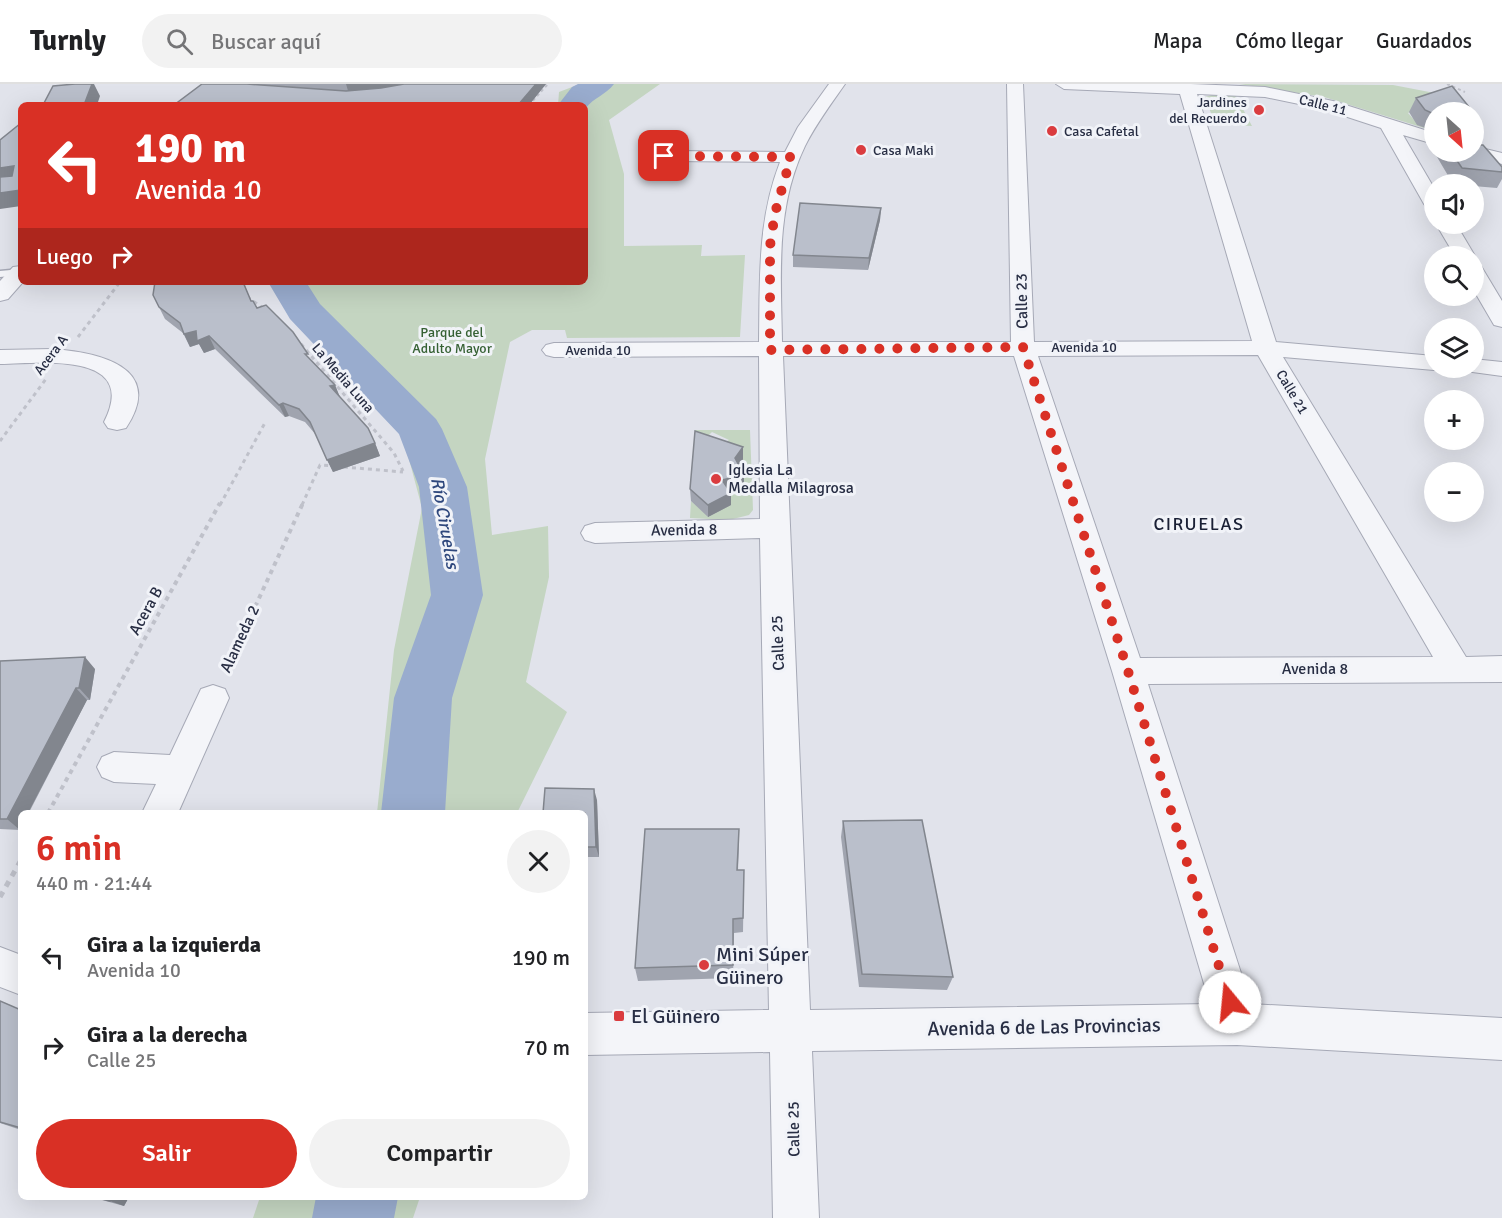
<!DOCTYPE html>
<html lang="es">
<head>
<meta charset="utf-8">
<style>
	body { margin:0; font-family:Signika,sans-serif; background:#f2f2f2; color:#202124; height:100vh; display:flex; flex-direction:column; font-size:22px; white-space:nowrap }
	* { box-sizing:border-box; margin:0 }
	p { font-size:20px; color:#757577 }
	.icon { flex:none; width:33px; height:33px; fill:none; stroke:currentColor; stroke-width:2; stroke-linecap:round; stroke-linejoin:round }
	.map { position:relative; flex:1; overflow:hidden }
	.panel { position:absolute; left:18px; top:726px; width:570px; height:390px; display:flex; flex-direction:column; background:#fff; border-radius:9px; box-shadow:0 6px 24px #0002 }
	.panel>* { flex:none }
	.hud { position:absolute; left:18px; top:18px; width:570px; height:183px; border-radius:9px; box-shadow:0 6px 24px #0002; background:#d93025; color:#fff; overflow:hidden }
	.needle { width:39px; rotate:153deg }
	.fabs { position:absolute; left:1424px; top:18px; display:grid; gap:12px }
	.fabs a { display:grid; place-items:center; width:60px; height:60px; border-radius:50%; background:#fff; box-shadow:0 6px 24px #0002; font-size:30px }
	.pin { position:absolute; display:grid; place-items:center; width:51px; height:51px; color:#fff; margin:-26px; border-radius:12px; box-shadow:0 3px 9px #0006 }
	.me { position:absolute; width:66px; margin:-33px; rotate:343deg; stroke-linejoin:round; filter:drop-shadow(0 0 4px #0008) }
	.turn { display:flex; align-items:center; gap:21px; height:126px; padding:0 18px; font-size:27px }
	.turn .icon { width:78px; height:78px; stroke-width:2.5 }
	.turn b { display:block; font-size:42px; line-height:51px }
	.then { display:flex; align-items:center; height:57px; padding:0 18px; background:#0003; gap:12px; font-size:22px }
	.round { display:grid; place-items:center; flex:none; width:63px; height:63px; border-radius:32px; background:#f2f2f2 }
	.overview { display:flex; align-items:center; justify-content:space-between; height:102px; padding:0 18px }
	h1 { font-size:36px; font-weight:600; line-height:45px; color:#d93025 }
	.primary-button { display:flex; gap:12px; margin-top:auto; padding:12px 18px }
	.primary-button a { flex:1; height:69px; border-radius:36px; background:#d93025; color:#fff; font-size:24px; font-weight:600; line-height:69px; text-align:center }
	.primary-button a+a { background:#f2f2f2; color:#202124 }
	ul { padding:0; list-style:none }
	li { display:flex; align-items:center; gap:18px; height:90px; padding:0 18px }
	li div { flex:1 }
	li b { display:block; font-size:22px }
	li em { font-style:normal }
	header { display:flex; align-items:center; gap:36px; box-sizing:border-box; height:84px; padding:0 30px; background:#fff; border-bottom:2px solid #e0e0e0 }
	header strong { font-size:28px }
	nav { display:flex; gap:33px; margin-inline-start:auto; font-size:21px }
	.search { width:420px; height:54px; background:#f2f2f2; display:flex; align-items:center; gap:15px; box-sizing:border-box; padding:0 21px; border-radius:33px; color:#757577; font-size:22px }
	.map>svg:first-child { display:block }
	.green { fill:#c4d5c1 }
	.lines { fill:none; stroke-linecap:round; stroke-linejoin:round }
	.river { fill:#99acce; fill-rule:evenodd }
	.lane-casing { stroke:#a6a9b6; stroke-width:3 }
	.street-casing { stroke:#a6a9b6; stroke-width:2 }
	.path-far3 { stroke:#bfc1ca; stroke-width:2; stroke-dasharray:3 3; stroke-linecap:butt }
	.path-far2 { stroke:#bfc1ca; stroke-width:3; stroke-dasharray:4 4; stroke-linecap:butt }
	.path-far1 { stroke:#bfc1ca; stroke-width:4; stroke-dasharray:4.5 4.5; stroke-linecap:butt }
	.path { stroke:#bfc1ca; stroke-width:5; stroke-dasharray:6 6; stroke-linecap:butt }
	.lane { fill:#f4f5f9; fill-rule:evenodd }
	.street { fill:#f4f5f9; fill-rule:evenodd }
	.wall { fill:#a0a4af }
	.shaded-wall { fill:#82868e }
	.building { fill:#babfcb; stroke:#82868e; stroke-width:1.5 }
	.route { stroke:#d93025; stroke-width:10; stroke-dasharray:0 18 }
	.poi-dot { fill:#da3c3f; stroke:#f1f3f8; stroke-width:2 }
	.labels { text-anchor:middle; dominant-baseline:central; stroke-width:6; stroke-linejoin:round; paint-order:stroke }
	.far-poi-label { font-size:14px; fill:#282e44; stroke:#f1f3f8; text-anchor:start }
	.far-street-label { font-size:14px; fill:#282e44; stroke:#f1f3f8 }
	.far-park-label { font-size:14px; fill:#366134; stroke:#f1f3f8 }
	.street-label { font-size:16px; fill:#282e44; stroke:#f1f3f8 }
	.poi-label { font-size:16px; fill:#282e44; stroke:#f1f3f8; text-anchor:start }
	.water-label { font-size:18px; font-style:italic; fill:#2e477c; stroke:#f1f3f8 }
	.neighbourhood-label { font-size:18px; letter-spacing:1.5px; fill:#1a2035; stroke:#f1f3f8 }
	.near-poi-label { font-size:20px; fill:#282e44; stroke:#f1f3f8; text-anchor:start }
	.near-street-label { font-size:20px; fill:#282e44; stroke:#f1f3f8 }
</style>
</head>
<body>
<header>
<strong>Turnly</strong>
<div class="search"><svg class="icon" aria-label="search" viewBox="0 0 24 24"><circle cx="10" cy="10" r="6"/><path d="M15 15l6 6"/></svg>Buscar aquí</div>
<nav><a>Mapa</a><a>Cómo llegar</a><a>Guardados</a></nav>
</header>
<div class="map">
<svg width="1502" height="1134" viewBox="0 0 1502 1134">
	<rect width="100%" height="100%" fill="#e1e3eb"/>
	<path class="green" d="M580,0H660L609,36L624,90V162L702,161L701,172L745,171L740,253L567,254L565,246H532L510,258L485,375L492,451L548,442L549,493L526,598L567,628L517,729H377L394,566L422,424L402,349L274,203V198H585V21H558L559,8Z
		M1239,0L1393,1L1445,11L1408,29L1415,37L1434,45V47L1324,13Z
		M1212,11L1236,12L1252,42L1215,40L1205,13Z
		M695,346H750L753,426L749,431L729,436L690,434L691,417L709,433L722,409L744,403L721,360L729,356L712,348L695,365Z
		M260,1113H420L413,1134H253Z"/>
	<g class="lines">
		<path class="river" d="M578,0H614C606,11 594,13 585,25V21H558L572,3Z
			M268,198H306L320,220L436,335L442,345L467,403L483,511L452,614L445,729H381L394,614L431,511L419,403L399,350L290,235Z
			M316,1113H398L394,1134H312Z"/>
		<g class="lane-casing">
			<path id="lane" d="M21,185V191L0,193V187Z"/>
		</g>
		<g class="street-casing">
			<path id="street" d="M829,0H845C831,20 816,40 805,62C775,124 781,192 782,258H1011L1007,0H1023L1034,258L1252,257L1180,10L1064,5L1056,0H1191L1265,3L1333,17L1434,49V60L1403,51L1434,104V126L1427,124L1424,120L1381,44L1323,25L1265,13L1197,10L1276,258L1434,272V284H1443L1434,286L1283,273L1466,573L1502,572V598L1148,600L1251,920L1502,934V976L1237,961L812,967L819,1134H773L770,968L585,971V929L769,926L760,454L595,459L585,456L581,449L585,442L595,439L760,435L759,272L554,273L546,271L542,266L546,261L554,259L759,258C760,197 757,137 780,78L664,77L658,76L655,72L658,68L664,67L785,68L798,43ZM1258,271L1433,573L1140,574L1038,272ZM783,272H1014L1112,587L1210,920L810,926Z
				M1473,62L1502,69V80L1467,71L1464,68H1473Z
				M1436,140H1456L1475,172L1473,175V172H1455Z
				M1473,181L1481,182L1502,217V243L1494,241L1473,205Z
				M21,182V198H23L8,215L0,217V197L13,183Z
				M52,265C96,268 167,282 126,344L117,346L108,344L104,338C140,267 41,279 0,280V266Z
				M1473,275L1502,278V292L1465,287L1462,284H1473Z
				M213,601L225,605L229,614L178,729H142L156,700L114,698L102,693L97,683L102,673L114,668L170,671L201,605Z
				M0,863L21,871V911L0,903Z"/>
		</g>
		<path class="path-far3" d="M1447,0L1465,8
			M529,21L548,0"/>
		<path class="path-far2" d="M247,213L263,224
			M78,253L120,198
			M301,260L394,369L403,387
			M0,357L46,295
			M344,383L403,388
			M220,421L266,337
			M302,421L320,381L334,382"/>
		<path class="path-far1" d="M225,588L303,419
			M48,729L220,419"/>
		<path class="path" d="M0,813L21,776"/>
		<use href="#lane" class="lane"/>
		<use href="#street" class="street"/>
	</g>
	<path class="wall" d="M202,0H546L529,21H174Z
		M1416,14L1434,28V47L1417,41L1409,28Z
		M1434,54V68H1473L1502,83V95L1497,104L1473,102V100H1453L1430,61Z
		M881,124L880,136L868,186L793,183V171Z
		M155,198H245V202L251,217L257,224L310,275L335,301L339,312L375,359L380,372L333,388L316,351L305,338L289,332L285,333L215,265L204,269L199,260L190,263L183,249L165,235L159,223Z
		M743,363V375L739,381L744,403L730,407L731,409V421L708,433L691,417L690,405Z
		M0,577L95,585L90,616H87L20,746L0,745Z
		M597,716L599,773H585V729Z
		M843,737L953,893L947,906L859,903L841,753Z
		M739,760L738,786H744L743,848L734,849L733,894L638,897L635,884Z
		M0,917L21,926V1046L0,1039Z
		M91,1113H129L124,1122Z"/>
	<path class="shaded-wall" d="M92,0H94L100,12L97,21H84Z
		M346,0H421L349,10Z
		M536,0H546L529,21H518Z
		M14,82L21,95L0,100V84Z
		M21,106V122L0,125V108Z
		M881,124L880,136L868,186L869,174Z
		M196,247L209,252L215,265L204,269L199,260L190,263L184,250Z
		M335,301L340,313L330,302Z
		M283,319L289,332L285,333L279,321Z
		M375,359L380,372L333,388L327,376Z
		M743,363V375L736,387L735,374Z
		M744,391V403L722,409V396Z
		M731,409V421L708,433V421Z
		M85,573L95,585L90,616L79,604Z
		M76,604L87,616L28,729H21V744L20,746L7,735Z
		M594,705L597,716L599,773L596,763Z
		M112,1113H129L124,1122L110,1117Z"/>
	<path class="building" d="M75,0H92L84,21H43L53,2Z
		M202,0H247L346,7L381,4L404,0H536L518,21H174Z
		M1452,2L1470,24L1468,28H1434V30L1425,26L1416,14Z
		M21,39V106L0,109V93L12,92L14,82L0,84V56Z
		M1473,61H1483L1502,83V88L1462,84L1451,68H1473Z
		M800,119L881,124L869,174L793,171Z
		M155,198H243L251,217H253L257,224L266,221L293,248L308,270H305L335,301L330,302L368,344L375,359L327,376L310,338L299,325L283,319L279,321L209,252L197,257L196,247L184,250L180,239L159,223L153,211Z
		M695,347L743,363L735,374L744,391L722,396L731,409L708,421L690,405Z
		M85,573L79,604H76L7,735H0V577Z
		M545,704L594,705L596,763H585V729H543Z
		M922,736L953,893L862,890L843,737Z
		M645,745H739L737,786H744L743,834L733,835V881L635,884Z
		M0,917L21,926V1044L0,1038Z
		M95,1113H112L110,1117Z"/>
	<g class="lines">
		<path class="route" d="M664,72L791,73L775,129L770,162V266L1023,263L1128,587L1230,918"/>
	</g>
	<g class="poi-dot">
		<circle cx="1259" cy="26" r="6"/>
		<circle cx="1052" cy="47" r="6"/>
		<circle cx="861" cy="66" r="6"/>
		<circle cx="716" cy="395" r="6"/>
		<circle cx="704" cy="881" r="6"/>
		<rect x="613" y="926" width="12" height="12" rx="3"/>
	</g>
	<g class="labels">
		<g class="far-poi-label">
			<text x="1247" y="18" text-anchor="end">Jardines<tspan x="1247" dy="16">del Recuerdo</tspan></text>
			<text x="1064" y="47">Casa Cafetal</text>
			<text x="873" y="66">Casa Maki</text>
		</g>
		<g class="far-street-label">
			<text transform="translate(1323 21) rotate(14)">Calle 11</text>
			<text x="1084" y="263">Avenida 10</text>
			<text x="598" y="266">Avenida 10</text>
			<text transform="translate(51 271) rotate(-53)">Acera A</text>
			<text transform="translate(343 294) rotate(49)">La Media Luna</text>
			<text transform="translate(1292 308) rotate(59)">Calle 21</text>
		</g>
		<g class="far-park-label">
			<text x="452" y="248">Parque del<tspan x="452" dy="16">Adulto Mayor</tspan></text>
		</g>
		<g class="street-label">
			<text transform="translate(1022 217) rotate(-91)">Calle 23</text>
			<text transform="translate(684 446) rotate(-1)">Avenida 8</text>
			<text transform="translate(146 527) rotate(-61)">Acera B</text>
			<text transform="translate(240 555) rotate(-65)">Alameda 2</text>
			<text transform="translate(778 559) rotate(-92)">Calle 25</text>
			<text x="1315" y="585">Avenida 8</text>
			<text transform="translate(794 1045) rotate(-91)">Calle 25</text>
		</g>
		<g class="poi-label">
			<text x="728" y="386">Iglesia La<tspan x="728" dy="18">Medalla Milagrosa</tspan></text>
		</g>
		<g class="water-label">
			<text transform="translate(445 439) rotate(80)">Río Ciruelas</text>
		</g>
		<g class="neighbourhood-label">
			<text x="1199" y="440">CIRUELAS</text>
		</g>
		<g class="near-poi-label">
			<text x="716" y="870">Mini Súper<tspan x="716" dy="23">Güinero</tspan></text>
			<text x="631" y="932">El Güinero</text>
		</g>
		<g class="near-street-label">
			<text transform="translate(1044 943) rotate(-1)">Avenida 6 de Las Provincias</text>
		</g>
	</g>
</svg>
<div class="fabs">
<a><svg class="needle" viewBox="-14 -14 28 28"><path d="M0-13l5 13h-10z" fill="#e53935"/><path d="M0 13l5-13h-10z" fill="#757577"/></svg></a>
<a><svg class="icon" aria-label="sound" viewBox="0 0 24 24"><path d="M4 9h4l5-4v14l-5-4H4zM17 9q2 3 0 6"/></svg></a>
<a><svg class="icon" aria-label="search" viewBox="0 0 24 24"><circle cx="10" cy="10" r="6"/><path d="M15 15l6 6"/></svg></a>
<a><svg class="icon" aria-label="layers" viewBox="0 0 24 24"><path d="M12 4l9 5-9 5-9-5zM3 14l9 5 9-5"/></svg></a>
<a>+</a>
<a>−</a>
</div>
<div class="pin" style="left:664px;top:72px;background:#d93025"><svg class="icon" aria-label="arrive" viewBox="0 0 24 24"><path d="M6 21V4h12l-3 4 3 4H6"/></svg></div>
<svg class="me" style="left:1230px;top:918px" viewBox="-20 -20 40 40"><circle r="19" fill="#fff"/><path d="M0-13L10 11 0 6-10 11z" fill="#d93025"/></svg>
<div class="hud">
<div class="turn"><svg class="icon" aria-label="left" viewBox="0 0 24 24"><path d="M17 20v-9H6M10 6l-5 5 5 5"/></svg><div><b>190 m</b>Avenida 10</div></div>
<div class="then">Luego<svg class="icon" aria-label="right" viewBox="0 0 24 24"><path d="M7 20v-9h11M14 6l5 5-5 5"/></svg></div>
</div>
<section class="panel">
<div class="overview"><div><h1>6 min</h1><p>440 m · 21:44</p></div><a class="round"><svg class="icon" aria-label="close" viewBox="0 0 24 24"><path d="M6 6l12 12M18 6L6 18"/></svg></a></div>
<ul>
<li><svg class="icon" aria-label="left" viewBox="0 0 24 24"><path d="M17 20v-9H6M10 6l-5 5 5 5"/></svg><div><b>Gira a la izquierda</b><p>Avenida 10</p></div><em>190 m</em></li>
<li><svg class="icon" aria-label="right" viewBox="0 0 24 24"><path d="M7 20v-9h11M14 6l5 5-5 5"/></svg><div><b>Gira a la derecha</b><p>Calle 25</p></div><em>70 m</em></li>
</ul>
<div class="primary-button"><a>Salir</a><a>Compartir</a></div>
</section>
</div>
</body>
</html>
